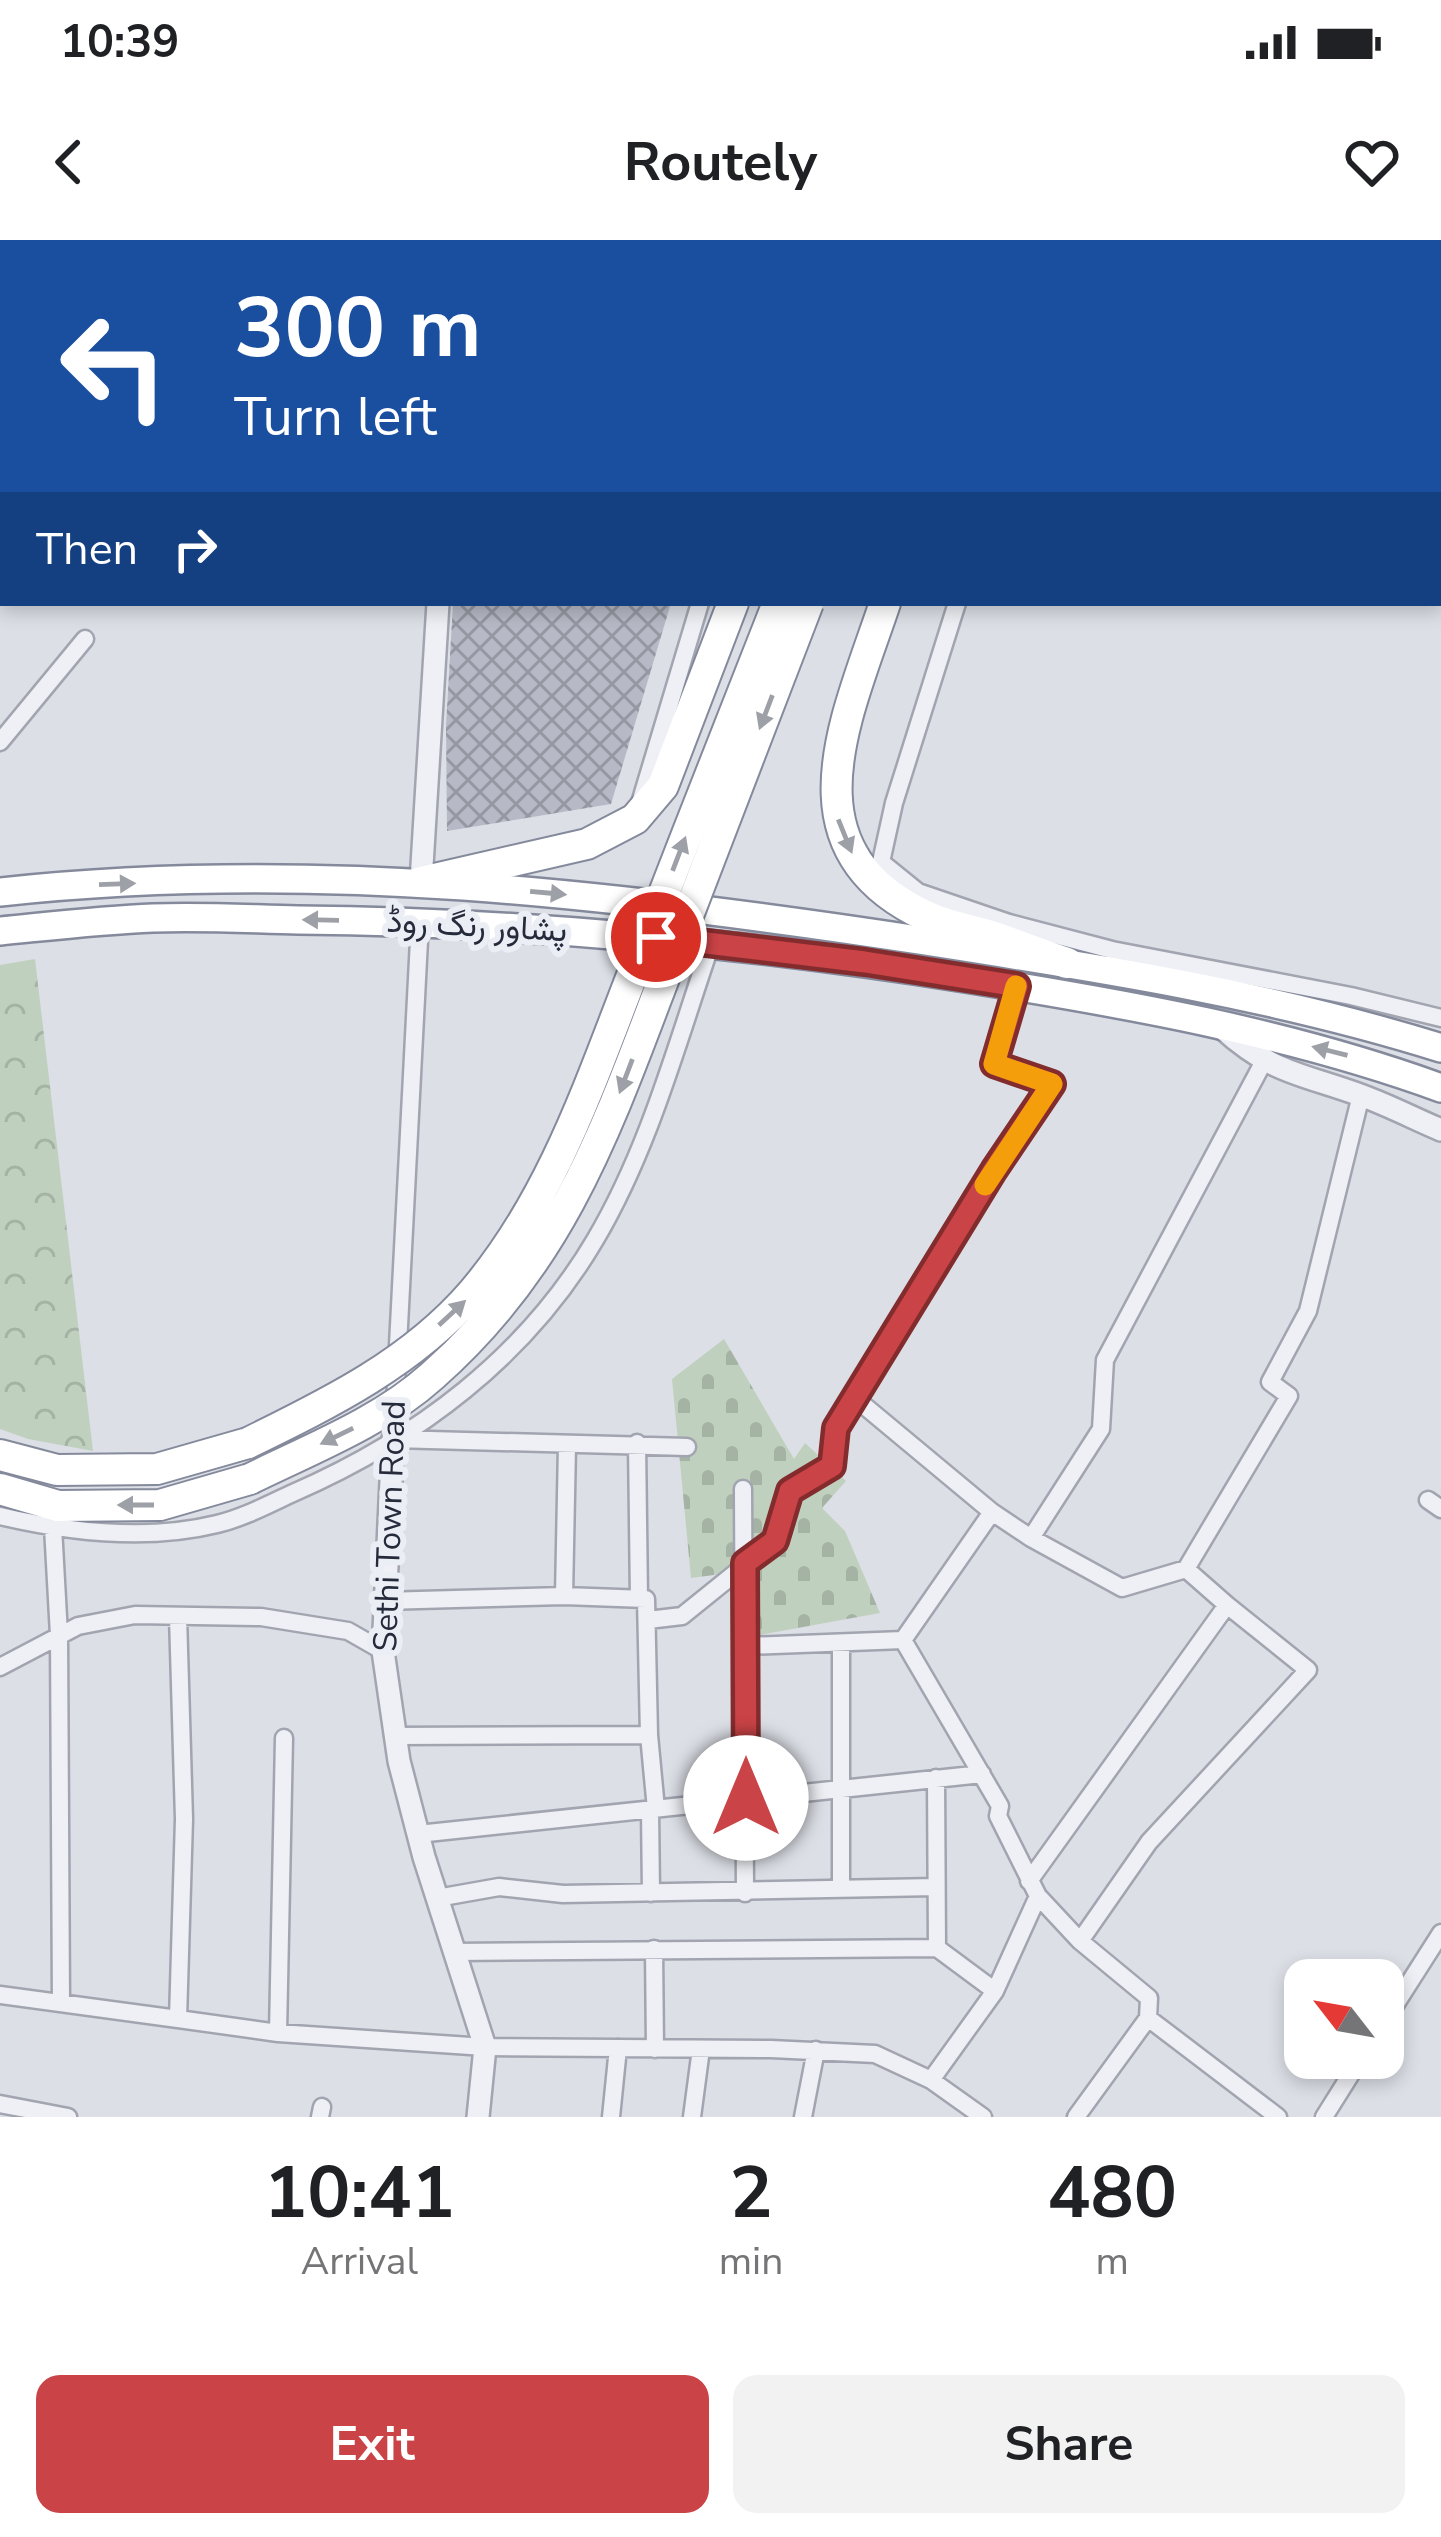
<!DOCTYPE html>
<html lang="en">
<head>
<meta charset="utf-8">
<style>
	body { margin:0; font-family:"Nunito Sans",Vazirmatn,sans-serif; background:#f2f2f2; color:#202124; height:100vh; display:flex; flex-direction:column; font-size:45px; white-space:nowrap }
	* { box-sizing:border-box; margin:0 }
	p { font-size:39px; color:#757577 }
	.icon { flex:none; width:66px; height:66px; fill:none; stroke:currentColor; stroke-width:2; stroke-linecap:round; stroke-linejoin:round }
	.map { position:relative; height:1877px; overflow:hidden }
	.details { display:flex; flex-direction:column; background:#fff; flex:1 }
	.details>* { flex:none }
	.banner { position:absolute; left:0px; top:0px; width:1443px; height:366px; box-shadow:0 6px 18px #0003; background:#1a4fa0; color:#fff; overflow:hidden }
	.needle { width:78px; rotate:301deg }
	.buttons { position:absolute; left:1284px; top:1719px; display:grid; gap:24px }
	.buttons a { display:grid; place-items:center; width:120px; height:120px; border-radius:24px; background:#fff; box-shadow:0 6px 18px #0003; font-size:60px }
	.pin { position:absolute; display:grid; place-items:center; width:102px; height:102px; color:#fff; margin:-51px; border:6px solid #fff; border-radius:50%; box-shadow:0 3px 12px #0007 }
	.me { position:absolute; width:132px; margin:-66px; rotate:0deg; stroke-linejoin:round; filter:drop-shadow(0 0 9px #0008) }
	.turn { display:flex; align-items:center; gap:42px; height:252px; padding:0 36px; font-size:54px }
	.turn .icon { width:156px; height:156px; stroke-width:2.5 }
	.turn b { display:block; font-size:84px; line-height:102px }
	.then { display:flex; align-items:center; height:114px; padding:0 36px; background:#0003; gap:24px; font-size:45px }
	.eta { display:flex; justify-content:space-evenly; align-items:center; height:204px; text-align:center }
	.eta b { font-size:72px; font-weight:700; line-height:84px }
	.button { display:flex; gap:24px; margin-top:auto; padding:24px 36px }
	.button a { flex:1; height:138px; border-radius:24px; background:#ca4346; color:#fff; font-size:48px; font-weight:700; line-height:138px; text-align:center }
	.button a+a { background:#f2f2f2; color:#202124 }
	.status { display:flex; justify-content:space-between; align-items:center; height:84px; padding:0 60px; background:#fff; direction:ltr }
	.status svg { height:33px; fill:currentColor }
	header { display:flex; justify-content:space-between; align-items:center; height:156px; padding:0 36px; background:#fff; font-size:54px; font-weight:700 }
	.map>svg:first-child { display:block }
	.forest { fill:url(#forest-crowns) }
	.cemetery { fill:url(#cemetery-stones) }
	.building { fill:url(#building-cross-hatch) }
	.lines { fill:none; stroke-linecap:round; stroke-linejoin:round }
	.minor-casing { stroke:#a2a5b0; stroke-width:21 }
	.tertiary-casing { stroke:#a2a5b0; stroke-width:26 }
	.trunk-casing { stroke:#848a9c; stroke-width:32 }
	.motorway-casing { stroke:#848a9c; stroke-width:34 }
	.minor { stroke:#eff0f5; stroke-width:16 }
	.tertiary { stroke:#eff0f5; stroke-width:21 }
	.trunk { stroke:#fff; stroke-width:27 }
	.motorway { stroke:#fff; stroke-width:30 }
	.motorway-bridge-casing { stroke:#848a9c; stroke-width:34; stroke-linecap:butt }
	.motorway-bridge { stroke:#fff; stroke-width:30 }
	.oneway { fill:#9da0a7 }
	.route-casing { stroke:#832c2e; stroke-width:30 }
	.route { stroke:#ca4346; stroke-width:21 }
	.slow { stroke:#f59e0b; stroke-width:21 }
	.labels { text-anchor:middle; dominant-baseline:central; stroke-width:12; stroke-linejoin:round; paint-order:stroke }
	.street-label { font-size:33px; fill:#262b3c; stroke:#ebeef4 }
</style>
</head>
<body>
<div class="status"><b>10:39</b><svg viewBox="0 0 49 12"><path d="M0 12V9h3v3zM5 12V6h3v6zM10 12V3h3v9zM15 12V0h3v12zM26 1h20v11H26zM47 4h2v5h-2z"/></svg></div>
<header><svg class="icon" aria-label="back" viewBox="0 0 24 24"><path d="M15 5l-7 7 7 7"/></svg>Routely<svg class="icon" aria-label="heart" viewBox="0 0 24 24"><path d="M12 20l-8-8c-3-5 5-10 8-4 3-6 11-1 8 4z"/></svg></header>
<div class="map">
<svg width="1441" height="1877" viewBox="0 0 1441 1877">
	<defs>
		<pattern id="forest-crowns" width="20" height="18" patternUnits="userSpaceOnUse" patternTransform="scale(3)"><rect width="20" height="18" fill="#c0d0be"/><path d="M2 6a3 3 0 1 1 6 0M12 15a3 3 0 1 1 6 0" fill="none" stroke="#a5b3a4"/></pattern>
		<pattern id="cemetery-stones" width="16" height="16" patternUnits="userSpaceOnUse" patternTransform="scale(3)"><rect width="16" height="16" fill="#c0d0be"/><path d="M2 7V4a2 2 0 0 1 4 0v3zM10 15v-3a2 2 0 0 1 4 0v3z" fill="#a5b3a4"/></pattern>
		<pattern id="building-cross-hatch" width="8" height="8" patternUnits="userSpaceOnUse" patternTransform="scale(3)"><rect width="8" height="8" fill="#b7bac6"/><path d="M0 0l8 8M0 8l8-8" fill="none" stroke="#9597a2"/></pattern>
	</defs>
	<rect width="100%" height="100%" fill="#dcdfe6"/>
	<path class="forest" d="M35,719L93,1211L28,1199L0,1189V725Z"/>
	<path class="cemetery" d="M724,1099L794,1219L805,1203L846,1241L822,1268L845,1291L880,1373L732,1400L737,1332L691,1338L672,1139Z"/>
	<path class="building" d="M453,363H671L611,564L447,591L446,486Z"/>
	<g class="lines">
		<g class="minor-casing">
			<path id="minor" d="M651,0L659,3
				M443,3L456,0
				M813,3L814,0
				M1077,3L1078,0
				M957,363L894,563L881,622L918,652L1009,683L1112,710L1126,733
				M0,502L85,399
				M640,563L700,363
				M1112,710L1351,756L1441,778
				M855,1158L992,1272L903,1400L1000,1566L998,1576L1038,1656L995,1751L931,1840
				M395,1163L420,681
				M394,1199L687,1207
				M637,1203L639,1359
				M743,1249L745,1653
				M1428,1260L1441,1269
				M992,1272L1031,1298L1101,1189L1105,1120L1264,821
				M0,1276C68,1292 148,1301 217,1284C243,1278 269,1264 293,1253C417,1199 526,1117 595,1000C649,909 677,803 711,704
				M53,1287L59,1395L61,1763
				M1031,1298L1122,1348L1186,1329
				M564,1356L567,1205
				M383,1361L564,1356L646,1359L649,1495L656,1569
				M178,1376L184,1579L178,1779L278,1793L485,1807L771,1809L875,1814L931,1840L983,1877
				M648,1380L682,1376L775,1301L791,1251L832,1226L836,1188L994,930L1052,844L994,824L1017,746
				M841,1403V1648
				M747,1406L903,1400
				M0,1427L78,1386L135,1375L261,1377L348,1391L383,1411
				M393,1496L649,1495
				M936,1538L937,1708L995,1751
				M650,1570L651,1653
				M418,1594L982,1534
				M1029,1641L1227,1365L1186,1329L1289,1156L1270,1142L1308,1071L1361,855
				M1038,1656L1080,1701L1149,1758L1148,1778L1076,1877
				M437,1658L499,1647L563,1654L936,1647
				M1080,1701L1149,1602L1308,1430L1227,1365
				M654,1709L655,1809
				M453,1712L937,1708
				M0,1755L178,1779
				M1148,1778L1278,1877
				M1383,1784L1441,1693
				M278,1793L284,1498
				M0,1864L68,1877
				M320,1877L322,1867
				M611,1877L618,1808
				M692,1877L701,1809
				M803,1877L816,1810
				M1324,1877L1361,1818"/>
		</g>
		<g class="tertiary-casing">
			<path id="tertiary" d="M396,0V3
				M421,642L438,363
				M1221,787C1274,835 1301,833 1363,856C1390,866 1415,879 1441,890
				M393,1199L383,1411L399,1521L424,1617L485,1807L478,1877"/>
		</g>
		<g class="trunk-casing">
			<path id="trunk" d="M0,652C310,618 618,654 925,701C1099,728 1272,755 1441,808
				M0,691C51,686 102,680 153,678C202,676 250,679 298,680C522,682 744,703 965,738C1127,764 1287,792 1441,848"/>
		</g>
		<g class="motorway-casing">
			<path id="motorway" d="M880,3L882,0
				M917,3L918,0
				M947,3L948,0
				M1001,3L1002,0
				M885,363C847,477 781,609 926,676C948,687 974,690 997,698C1020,706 1043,715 1067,723
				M421,642L587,604L635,579L663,546L733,363
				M0,1215L57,1230L157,1229L248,1203
				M0,1249L58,1266L160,1265L250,1239"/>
		</g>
		<use href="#minor" class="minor"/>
		<use href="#tertiary" class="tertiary"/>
		<use href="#trunk" class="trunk"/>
		<use href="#motorway" class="motorway"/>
		<g class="motorway-bridge-casing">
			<path id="motorway-bridge" d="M248,1203C330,1163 413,1122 473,1052C553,958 591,840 635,728C682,606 730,485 778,363
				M250,1239C311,1209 381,1182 432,1136C570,1015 613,869 677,704C720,591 764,477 808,363"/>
		</g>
		<use href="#motorway-bridge" class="motorway-bridge"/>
	</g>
	<defs><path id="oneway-solid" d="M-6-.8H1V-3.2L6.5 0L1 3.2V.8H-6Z" transform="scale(3)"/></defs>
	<g class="oneway">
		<use href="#oneway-solid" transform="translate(766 472) rotate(111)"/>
		<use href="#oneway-solid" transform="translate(845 596) rotate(68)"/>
		<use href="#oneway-solid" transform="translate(679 614) rotate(-69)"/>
		<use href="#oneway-solid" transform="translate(117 644) rotate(-2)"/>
		<use href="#oneway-solid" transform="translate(548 653) rotate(5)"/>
		<use href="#oneway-solid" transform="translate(321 680) rotate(-179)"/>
		<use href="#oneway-solid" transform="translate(1330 811) rotate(-166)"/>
		<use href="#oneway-solid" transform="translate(626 836) rotate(111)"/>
		<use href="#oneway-solid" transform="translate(452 1073) rotate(-43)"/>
		<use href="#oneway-solid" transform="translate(337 1196) rotate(154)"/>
		<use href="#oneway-solid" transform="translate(136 1265) rotate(180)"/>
	</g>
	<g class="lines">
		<g class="route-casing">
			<path id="route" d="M656,697L865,722L1017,746L994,824L1052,844L994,930L836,1188L832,1226L790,1251L775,1301L745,1323L746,1558"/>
		</g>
		<use href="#route" class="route"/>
		<path class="slow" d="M985,945L1052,844L994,824L1016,746"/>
	</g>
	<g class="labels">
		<g class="street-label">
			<text transform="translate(477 686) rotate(3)">پشاور رنگ روڈ</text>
			<text transform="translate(390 1286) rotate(-88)">Sethi Town Road</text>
		</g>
	</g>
</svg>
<div class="buttons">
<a><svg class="needle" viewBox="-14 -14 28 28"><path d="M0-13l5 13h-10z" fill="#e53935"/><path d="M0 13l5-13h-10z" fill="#757577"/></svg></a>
</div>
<div class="pin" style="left:656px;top:697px;background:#d93025"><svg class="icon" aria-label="arrive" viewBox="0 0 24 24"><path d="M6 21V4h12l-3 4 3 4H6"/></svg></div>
<svg class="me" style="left:746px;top:1558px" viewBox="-20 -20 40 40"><circle r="19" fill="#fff"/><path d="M0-13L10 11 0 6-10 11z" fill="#ca4346"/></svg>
<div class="banner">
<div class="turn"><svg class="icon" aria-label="left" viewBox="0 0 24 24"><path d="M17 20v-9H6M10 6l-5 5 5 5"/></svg><div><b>300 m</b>Turn left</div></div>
<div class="then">Then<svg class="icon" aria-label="right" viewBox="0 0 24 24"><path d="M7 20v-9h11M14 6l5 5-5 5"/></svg></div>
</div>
</div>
<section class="details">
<div class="eta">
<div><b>10:41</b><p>Arrival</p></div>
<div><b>2</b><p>min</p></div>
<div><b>480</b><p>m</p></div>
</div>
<div class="button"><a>Exit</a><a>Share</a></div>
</section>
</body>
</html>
